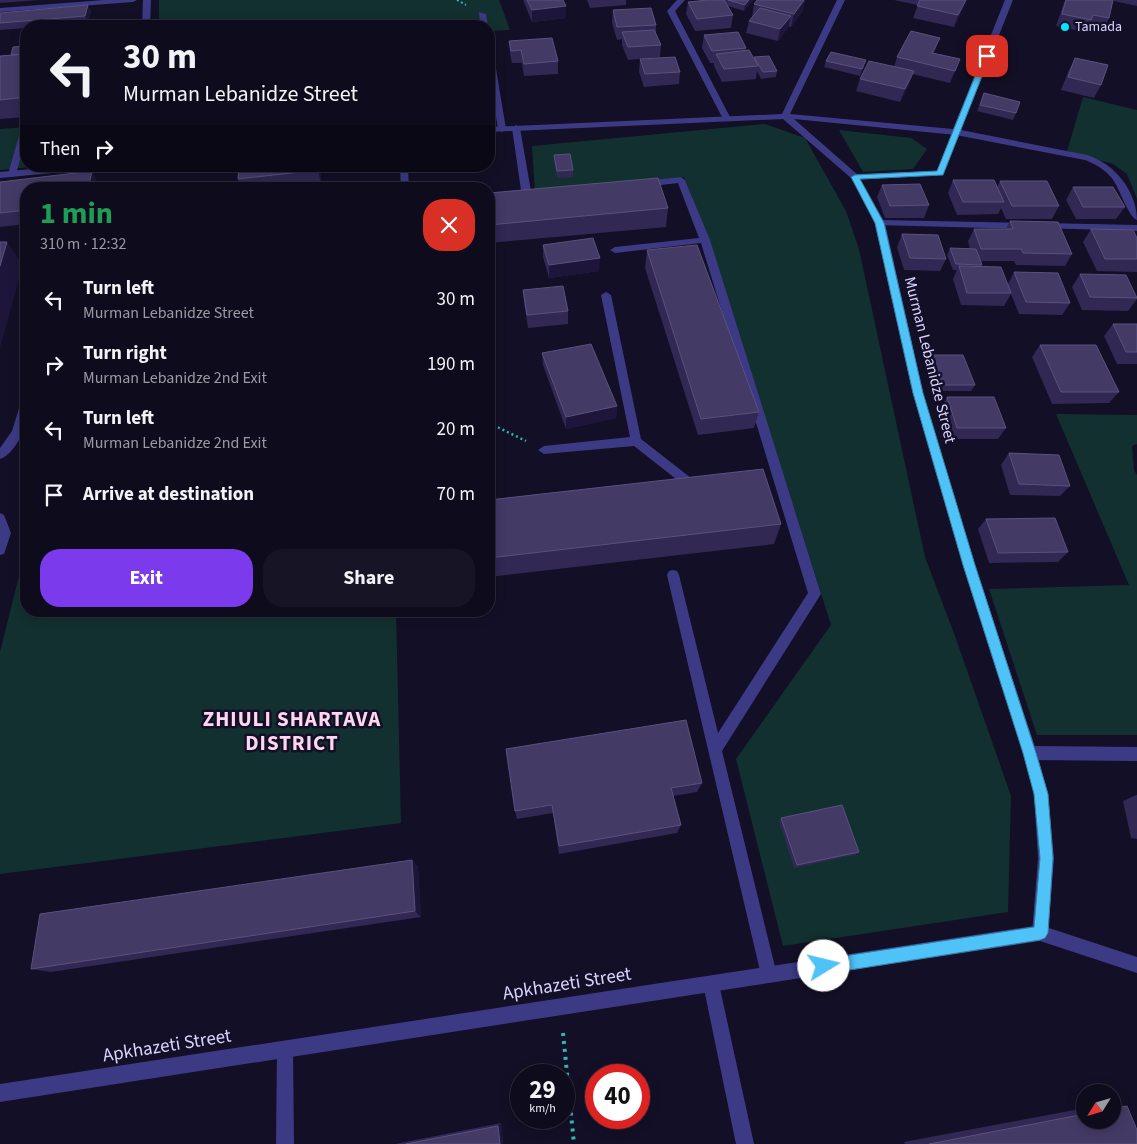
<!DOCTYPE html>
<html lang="en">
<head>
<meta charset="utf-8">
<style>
	body { margin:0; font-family:"Source Sans 3",sans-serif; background:#171425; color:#f1f3f6; height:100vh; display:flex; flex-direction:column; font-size:19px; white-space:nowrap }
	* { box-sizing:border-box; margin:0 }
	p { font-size:16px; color:#9b9ba3 }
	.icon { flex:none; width:28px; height:28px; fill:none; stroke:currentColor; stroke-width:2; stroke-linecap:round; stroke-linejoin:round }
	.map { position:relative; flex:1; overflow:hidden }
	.panel { position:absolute; left:20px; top:182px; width:475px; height:435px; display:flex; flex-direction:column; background:#0e0b1c; border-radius:20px; box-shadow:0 2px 12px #0003,0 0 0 1px #2e2b3b }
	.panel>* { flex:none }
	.banner { position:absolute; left:20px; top:20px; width:475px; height:152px; border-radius:20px; box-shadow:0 2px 12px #0003,0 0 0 1px #2e2b3b; background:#0e0b1c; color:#f1f3f6; overflow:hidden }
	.needle { width:32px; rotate:233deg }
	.controls { position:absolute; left:1076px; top:1084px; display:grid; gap:10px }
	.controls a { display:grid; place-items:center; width:45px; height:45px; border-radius:50%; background:#0e0b1c; box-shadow:0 2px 12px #0003,0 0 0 1px #2e2b3b; font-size:25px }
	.speed { position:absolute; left:510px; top:1064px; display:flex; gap:10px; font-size:25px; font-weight:700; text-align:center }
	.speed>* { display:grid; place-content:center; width:65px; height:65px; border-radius:50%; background:#0e0b1c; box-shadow:0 2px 12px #0003,0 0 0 1px #2e2b3b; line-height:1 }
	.speed small { font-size:12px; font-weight:400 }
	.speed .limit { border:8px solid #d22; background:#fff; color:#111 }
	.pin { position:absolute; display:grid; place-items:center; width:42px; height:42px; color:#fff; margin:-21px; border-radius:10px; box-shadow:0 2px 8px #0006 }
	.me { position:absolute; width:55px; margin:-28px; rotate:81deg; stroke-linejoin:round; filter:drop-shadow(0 0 4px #0008) }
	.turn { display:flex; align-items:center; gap:18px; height:105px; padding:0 20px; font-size:22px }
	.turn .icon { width:65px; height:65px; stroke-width:2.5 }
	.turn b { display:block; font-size:35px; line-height:42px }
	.then { display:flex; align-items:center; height:48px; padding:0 20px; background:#0003; gap:10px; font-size:19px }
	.round { display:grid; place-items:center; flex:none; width:52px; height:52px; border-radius:20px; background:#171425 }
	.head { display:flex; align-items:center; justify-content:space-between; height:85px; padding:0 20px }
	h1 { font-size:30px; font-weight:700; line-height:38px; color:#1e9e55 }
	.action { display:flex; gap:10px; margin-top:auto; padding:10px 20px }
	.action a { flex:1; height:58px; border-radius:20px; background:#7c3aed; color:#fff; font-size:20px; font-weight:700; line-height:58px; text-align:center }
	.action a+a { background:#171425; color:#f1f3f6 }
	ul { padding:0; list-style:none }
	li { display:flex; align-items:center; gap:15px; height:65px; padding:0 20px }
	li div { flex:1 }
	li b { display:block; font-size:19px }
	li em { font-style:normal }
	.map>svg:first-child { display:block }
	.green { fill:#12302f }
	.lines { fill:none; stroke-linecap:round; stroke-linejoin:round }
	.path-far2 { stroke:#2fb8b0; stroke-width:2; stroke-dasharray:2 2.5; stroke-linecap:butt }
	.path-far1 { stroke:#2fb8b0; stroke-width:2.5; stroke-dasharray:2 3; stroke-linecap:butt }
	.path { stroke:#2fb8b0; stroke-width:4; stroke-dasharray:3 5; stroke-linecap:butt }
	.service { fill:#3d3a85; fill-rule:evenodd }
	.minor { fill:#3d3a85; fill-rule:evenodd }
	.tertiary { fill:#3d3a85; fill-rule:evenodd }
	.wall { fill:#312854 }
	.shaded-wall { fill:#1d163a }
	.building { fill:#433a66; stroke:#5a527e }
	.route { fill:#4fc3f7; stroke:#337fa1 }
	.poi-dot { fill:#00e5ff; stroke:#130f26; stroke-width:2 }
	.labels { text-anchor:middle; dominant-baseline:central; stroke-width:5; stroke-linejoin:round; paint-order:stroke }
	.far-poi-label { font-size:14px; fill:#d9d4ff; stroke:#130f26; text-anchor:start }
	.street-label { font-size:16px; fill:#d9d4ff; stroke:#130f26 }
	.near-street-label { font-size:19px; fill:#d9d4ff; stroke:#130f26 }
	.district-label { font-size:21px; font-weight:bold; letter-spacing:1px; fill:#ffd6f0; stroke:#130f26 }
</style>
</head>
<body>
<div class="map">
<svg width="1137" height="1144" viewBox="0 0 1137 1144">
	<rect width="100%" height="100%" fill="#130f26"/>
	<path class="green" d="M159,0H499L510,30L489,31V26H159Z
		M1083,97L1137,110V199L1127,174L1113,164L1067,151Z
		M765,124L805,138L846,211L859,249L925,557L955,636L1011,796L1008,912L783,946L736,759L831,625L707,234L684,177L535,192L532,146Z
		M26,127V166H41L0,170V129Z
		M839,130L911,138L927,149L913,169L863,172Z
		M1056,414L1137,415V444L1132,446L1134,470L1137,475V735H1037L989,589L1129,585Z
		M26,548V611H396L401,823L0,874V652Z"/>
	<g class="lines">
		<path class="path-far2" d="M457,0L466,5"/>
		<path class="path-far1" d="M489,423L526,441"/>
		<path class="path" d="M563,1033L574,1144"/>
		<path class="service" d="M104,0H137L133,2L0,12V8Z
			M677,0H685L675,11L731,119L730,121L723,119L667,11Z
			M479,12L486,14L488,26H480Z
			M489,49L493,51L506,129L502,132L498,129L489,73Z
			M23,122H26V138L16,174L12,177L8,174Z
			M516,125L520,128L532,197L527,200L522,197L512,128Z
			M956,129L960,132L943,175L855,180L851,177L855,174L937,171L952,132Z
			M400,166H408L409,189H401Z
			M681,177L685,180L710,240L821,594L722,751L777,975L775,981L769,983L763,981L761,975L667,575L669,571L673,570L677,571L679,575L718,733L808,593L701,243L615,253L610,250L615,247L699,238L678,183L644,187L640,184L644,181Z
			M880,220L1025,223L1030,226L1025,229L877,225V221Z
			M1045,223L1137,225V231L1042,228L1040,226Z
			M606,292L611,295L641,439L691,478L702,479L704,482L702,485L689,488L685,486L634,446L544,454L538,450L544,446L630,437L601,295Z
			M26,398C27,406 28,417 26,425C22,437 11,456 0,459V448L12,431L21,402Z
			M0,513L4,515L11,533L4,554L0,555Z
			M1030,746L1137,747V761L1030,760L1025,758L1023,753L1025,748Z
			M285,1042L291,1044L293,1050L294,1144H276L277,1050L279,1044Z"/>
		<path class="minor" d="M143,0H151L150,26H142Z
			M837,0H845L790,114L953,129L1005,0H1013L961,130L1087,155C1114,163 1137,191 1137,220C1128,217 1119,186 1111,177C1104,169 1095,164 1085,160L956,135L794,119L858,175L885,223L923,393L975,565L1037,753L1048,794L1054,858L1048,933L1046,939L1040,941L1034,939L1032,933L1038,858L1034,794L1023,753L963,565L913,393L875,223L851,178L783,119L489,132V127L782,114Z
			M63,166H97L93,169L0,178V172Z
			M711,976L717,978L719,984L754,1144H736L703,984L705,978Z"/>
		<path class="tertiary" d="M1040,925L1137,957V973L1040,941L0,1102V1084Z"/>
	</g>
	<path class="wall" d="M0,0H39L0,3Z
		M523,0H563L566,18L532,22Z
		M587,0H626V5L590,8Z
		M708,0H754L744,11L728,6L733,15L731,28L695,31L686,14L688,2Z
		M805,0L802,12L791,27L788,26V28L778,41L746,33L749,21L752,17L754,4Z
		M894,0H967L954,27L913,18L918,5Z
		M1065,0H1113L1109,18L1103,31L1087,28L1085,32L1056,26Z
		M1114,0H1137V6L1114,1Z
		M613,10L656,25V33L661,45L660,57L628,60L622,45V39L617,40L612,23Z
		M91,11L88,22L41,26H26V28L0,30V13Z
		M704,35L746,48V51L754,59V57L777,71L776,77L761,79L757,71L756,79L722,82L714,66V63H710L702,48Z
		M940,38L934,53L960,59L950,83L912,74L909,84L900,102L856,91L860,79L894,67L897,57Z
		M509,41L558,61V74L524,76L522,63H512L510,54Z
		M26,46V117L0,119V56L11,55Z
		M1075,58L1101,85L1094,98L1061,90L1069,70Z
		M640,59L680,72L679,84L644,87L639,72Z
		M826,61L864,67L860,76L824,67Z
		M984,93L1016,113L1013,120L977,111Z
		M554,155L573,170V177L557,178L554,162Z
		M239,166H320L321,170V183L268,189H242L238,179Z
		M953,180L997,187L1000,181L1059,206L1052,219H1006L1001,208L998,214L957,215L948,193Z
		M0,182L98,184L97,189H26V224L0,227Z
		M882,185L929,205L924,218H885L877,197Z
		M1073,187L1125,207L1116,219H1076L1066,200Z
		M489,193L668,208L666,227L489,243Z
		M1010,221L1072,254L1065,266L1016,265L1014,261H981L982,265L981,267L1008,284L1014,272L1070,303L1062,315L1019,314L1011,294L1004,306L961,305L953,279L957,270H953L947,255L950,248L970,249L968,241L974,229H1006Z
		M1091,229L1137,238V272L1097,271L1083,242Z
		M902,234L946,259L940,271L904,270L897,247Z
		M543,245L599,271L549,278L543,257Z
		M647,250L759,412L754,428L698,435L645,268Z
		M1080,274L1137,297V299L1128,311L1082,310L1072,287Z
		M523,290L568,311V324L528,328L524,302Z
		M1113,324H1137V364H1117L1104,336Z
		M1040,345L1119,392L1109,403L1052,404L1032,357Z
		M542,353L617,406L616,418L566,429L543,365Z
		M932,355L975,385L971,391H939L929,361Z
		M947,397L1006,428L998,439H951L940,409Z
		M1009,453L1070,486L1060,496L1010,495L1001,465Z
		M489,500L781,524L774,544L489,577Z
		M986,519L1068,552L1058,562L989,563L978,529Z
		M702,783L697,792L673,796L681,825L677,833L559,854L553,813L517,819L515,811Z
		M1136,795H1137V839L1131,838L1123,801Z
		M781,818L859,852L855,855L794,868L779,821Z
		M412,860L418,867L421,917L51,972L31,969Z
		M1112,1105L1127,1106L1137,1144H905L904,1142L1085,1108V1120H1112Z
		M501,1123L503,1144H395Z"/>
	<path class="shaded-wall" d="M749,0H754L744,11L745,5Z
		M805,0L802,12L791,27L794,14Z
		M966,0H967L964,7L954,27L958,15Z
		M88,5L91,11L88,22L85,16Z
		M566,6V18L532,22V10Z
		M791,16L788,28L778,41L780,29Z
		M866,60L864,67L860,76L862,69Z
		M914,71L909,84L900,102L905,89Z
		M318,166H320L321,170V183L318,170Z
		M92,171L98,184L97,189H88Z
		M7,242L23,265L0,348V266Z
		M600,258L599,271L549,278V265Z
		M617,406L616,418L566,429V417Z
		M412,860L418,867L421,917L415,911Z
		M501,1123L503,1144H500L498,1126Z"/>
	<path class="building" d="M527,0H563L566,6L532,10Z
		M708,0H724L733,15L697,19L688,2Z
		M728,0H749L745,5Z
		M757,0H804L794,14L754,4Z
		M920,0H966L958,15L917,6Z
		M1066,0H1113L1109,18L1093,15L1091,20L1062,14Z
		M88,5L85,16L0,23V13Z
		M651,8L656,25L617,27L613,10Z
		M760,8L791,16L780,29L749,21Z
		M654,30L661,45L628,47L622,32Z
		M911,31L940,38L932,53L960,59L955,71L897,57Z
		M738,32L746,48L712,51L704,35Z
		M552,38L558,61L524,64L521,50L511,51L509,41Z
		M26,46V54L11,55L13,47Z
		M749,50L758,66L724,69L716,54Z
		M831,52L866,60L862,69L826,61Z
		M26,54V97L0,100V56Z
		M769,56L777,71L763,72L754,57Z
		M675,57L680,72L645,74L640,59Z
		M1075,58L1108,65L1101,85L1068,77Z
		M869,61L914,71L905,89L860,79Z
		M984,93L1020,102L1016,113L980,105Z
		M570,154L573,170L557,171L554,155Z
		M239,166H318V170L238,179Z
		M92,171L88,189H26V210L0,213V182Z
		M658,178L668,208L489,225V193Z
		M953,180H994L1004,202H963Z
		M1000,181H1047L1059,206H1012Z
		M920,184L929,205L890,206L882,185Z
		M1073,187H1113L1125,207H1083Z
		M1010,221L1058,222L1072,254L1023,253L1021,249H981L974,229H1013Z
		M1091,229L1133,230L1137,238V259H1105Z
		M902,234L938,235L946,259L910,258Z
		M593,238L600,258L549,265L543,245Z
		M0,242H7L0,266Z
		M697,245L759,412L701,419L647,250Z
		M950,248L976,249L982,265L956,264Z
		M959,266L1001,267L1011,293H967Z
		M1014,272L1058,273L1070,303L1026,302Z
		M1080,274L1126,275L1137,298L1090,297Z
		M563,286L568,311L527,315L523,290Z
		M1113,324H1137V352H1126Z
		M591,344L617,406L566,417L542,353Z
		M1040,345H1096L1119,392H1061Z
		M932,355H963L975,385H942Z
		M947,397H994L1006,428H957Z
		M1009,453L1059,455L1070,486L1019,484Z
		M763,469L781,524L489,558V500Z
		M1055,518L1068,552L998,553L986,519Z
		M686,720L702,783L671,788L681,825L559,846L552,805L515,811L506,749Z
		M842,805L859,852L797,865L781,818Z
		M412,860L415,911L31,969L40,914Z
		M1127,1106L1137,1130V1144H929L1085,1114V1120H1112V1109Z
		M498,1126L500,1144H406Z"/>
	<path class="route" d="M984,54L990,56L943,175L860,179L884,223L923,393L975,565L1036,753L1048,794L1053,858L1048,933L1045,938L1040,940L824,974L819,972L817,966L819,961L824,959L1034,927L1040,858L1034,794L1023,753L963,565L913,393L875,223L851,177L855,175L937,171Z"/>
	<circle class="poi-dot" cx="1065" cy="27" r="5"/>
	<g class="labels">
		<g class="far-poi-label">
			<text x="1075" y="27">Tamada</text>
		</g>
		<g class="street-label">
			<text transform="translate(930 360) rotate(76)">Murman Lebanidze Street</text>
		</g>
		<g class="near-street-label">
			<text transform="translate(567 984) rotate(-9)">Apkhazeti Street</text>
			<text transform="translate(167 1046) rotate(-9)">Apkhazeti Street</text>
		</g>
		<g class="district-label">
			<text x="292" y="719">ZHIULI SHARTAVA<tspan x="292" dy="24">DISTRICT</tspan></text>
		</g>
	</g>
</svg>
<div class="controls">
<a><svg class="needle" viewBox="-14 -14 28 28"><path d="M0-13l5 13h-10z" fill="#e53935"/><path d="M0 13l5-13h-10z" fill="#9b9ba3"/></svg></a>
</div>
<div class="speed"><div>29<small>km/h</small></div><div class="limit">40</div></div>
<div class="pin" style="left:987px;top:56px;background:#d93025"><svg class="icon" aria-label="arrive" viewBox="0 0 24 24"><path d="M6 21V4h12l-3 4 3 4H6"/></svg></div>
<svg class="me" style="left:824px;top:966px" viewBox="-20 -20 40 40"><circle r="19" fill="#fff"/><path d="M0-13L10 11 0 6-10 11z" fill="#4fc3f7"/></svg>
<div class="banner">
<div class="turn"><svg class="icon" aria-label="left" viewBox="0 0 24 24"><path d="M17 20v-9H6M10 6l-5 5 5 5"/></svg><div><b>30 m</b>Murman Lebanidze Street</div></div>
<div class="then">Then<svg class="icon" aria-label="right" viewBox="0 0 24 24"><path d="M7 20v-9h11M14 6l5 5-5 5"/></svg></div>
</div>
<section class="panel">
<div class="head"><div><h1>1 min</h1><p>310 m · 12:32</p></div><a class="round" style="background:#d93025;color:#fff"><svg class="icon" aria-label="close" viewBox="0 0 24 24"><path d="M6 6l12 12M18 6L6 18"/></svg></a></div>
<ul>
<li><svg class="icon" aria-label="left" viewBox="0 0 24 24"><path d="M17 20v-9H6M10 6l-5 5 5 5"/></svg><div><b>Turn left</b><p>Murman Lebanidze Street</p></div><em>30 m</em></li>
<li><svg class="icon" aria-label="right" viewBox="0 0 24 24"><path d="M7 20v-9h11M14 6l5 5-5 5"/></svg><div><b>Turn right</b><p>Murman Lebanidze 2nd Exit</p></div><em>190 m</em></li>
<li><svg class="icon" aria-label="left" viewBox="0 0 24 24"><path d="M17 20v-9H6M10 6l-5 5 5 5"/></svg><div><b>Turn left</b><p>Murman Lebanidze 2nd Exit</p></div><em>20 m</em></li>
<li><svg class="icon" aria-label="arrive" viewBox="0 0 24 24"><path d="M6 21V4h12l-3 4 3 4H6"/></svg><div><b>Arrive at destination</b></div><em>70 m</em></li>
</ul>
<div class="action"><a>Exit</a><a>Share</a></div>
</section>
</div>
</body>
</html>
